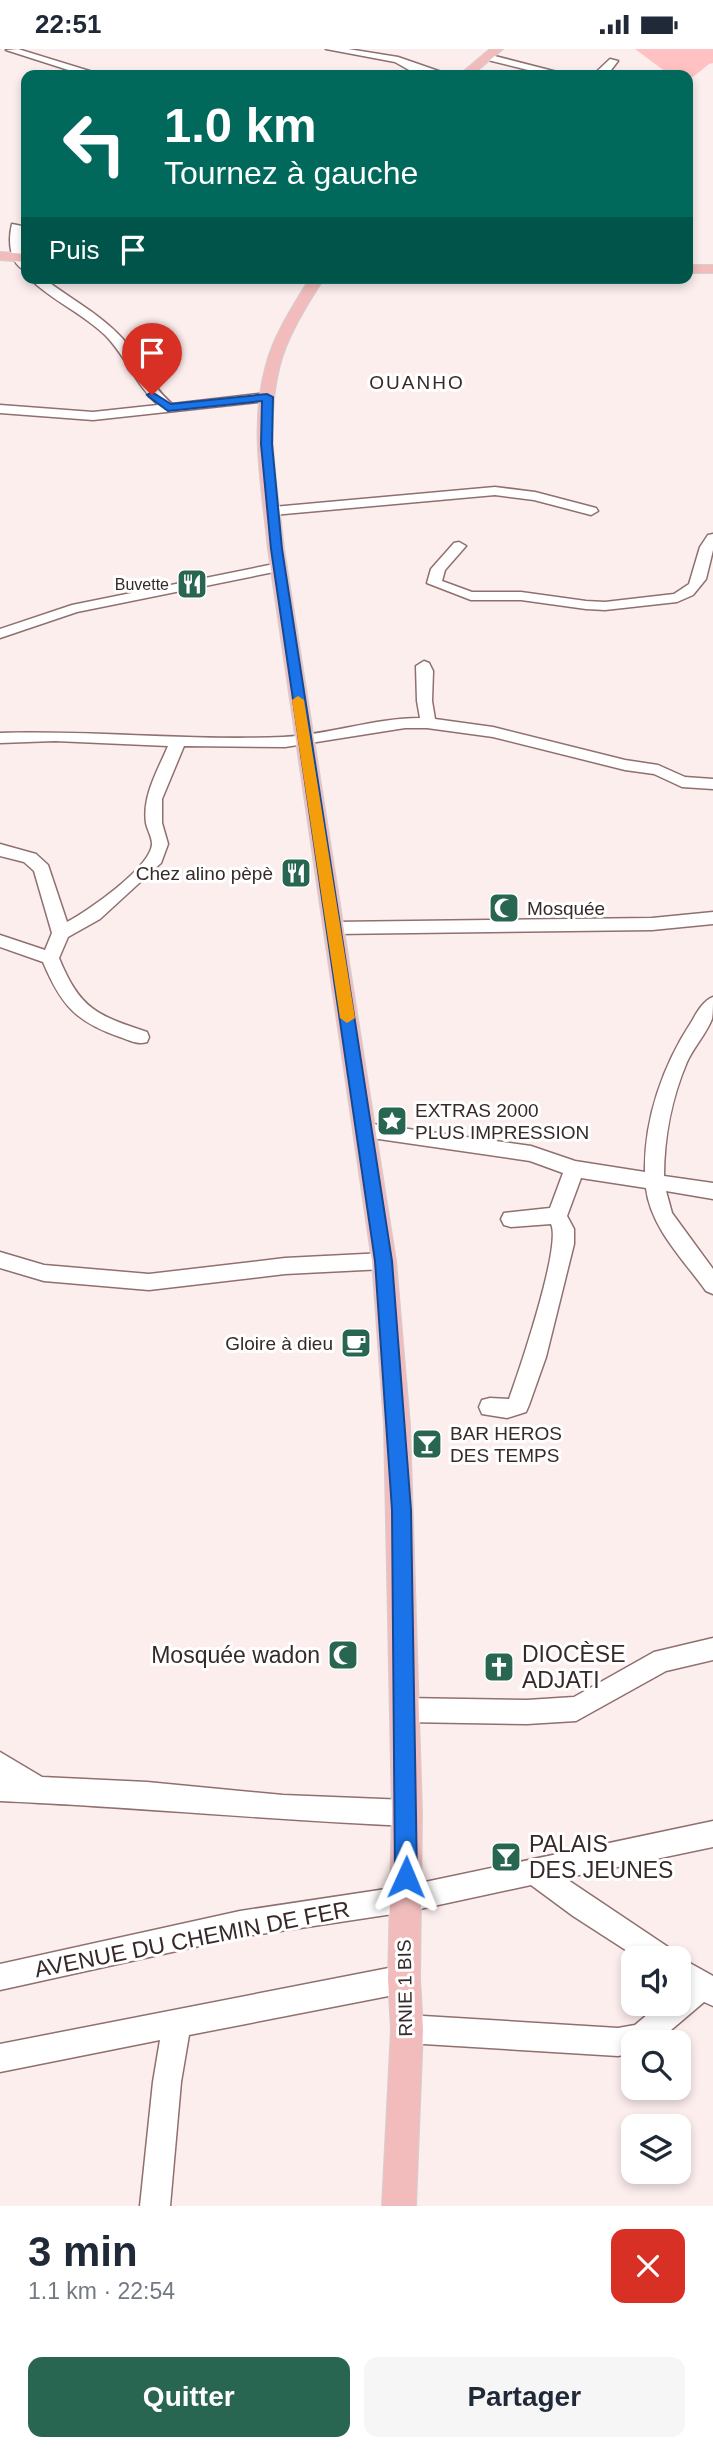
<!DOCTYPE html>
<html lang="fr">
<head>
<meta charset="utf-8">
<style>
	body { margin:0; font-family:Arial,sans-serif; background:#f6f6f7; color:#1f2937; height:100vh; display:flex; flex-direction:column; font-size:26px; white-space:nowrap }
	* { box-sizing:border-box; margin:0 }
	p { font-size:23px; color:#747a83 }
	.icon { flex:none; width:38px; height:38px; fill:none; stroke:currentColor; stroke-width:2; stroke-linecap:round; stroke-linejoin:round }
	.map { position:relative; height:2157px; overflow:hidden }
	.panel { display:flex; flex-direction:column; background:#fff; flex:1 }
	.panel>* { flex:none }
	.guide { position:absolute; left:21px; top:21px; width:672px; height:214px; border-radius:14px; box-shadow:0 4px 10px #0003; background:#00695c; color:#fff; overflow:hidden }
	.fabs { position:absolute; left:621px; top:1897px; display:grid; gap:14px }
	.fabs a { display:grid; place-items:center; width:70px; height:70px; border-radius:14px; background:#fff; box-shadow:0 4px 10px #0003; font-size:35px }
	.pin { position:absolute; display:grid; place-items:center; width:60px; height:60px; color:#fff; margin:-72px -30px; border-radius:50% 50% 50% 0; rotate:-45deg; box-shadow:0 0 7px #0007 }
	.pin .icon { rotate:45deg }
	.me { position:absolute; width:77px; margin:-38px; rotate:1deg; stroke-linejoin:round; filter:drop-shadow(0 0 5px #0008) }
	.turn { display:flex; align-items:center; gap:24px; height:147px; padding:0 28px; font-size:32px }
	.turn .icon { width:91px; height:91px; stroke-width:2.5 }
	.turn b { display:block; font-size:49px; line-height:60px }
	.then { display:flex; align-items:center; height:66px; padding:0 28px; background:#0003; gap:14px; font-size:26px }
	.round { display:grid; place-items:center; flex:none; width:74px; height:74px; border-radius:14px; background:#f6f6f7 }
	.summary { display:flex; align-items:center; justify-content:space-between; height:119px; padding:0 28px }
	h1 { font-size:42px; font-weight:800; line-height:52px }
	.primary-button { display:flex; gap:14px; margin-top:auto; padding:14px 28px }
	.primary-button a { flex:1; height:80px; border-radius:14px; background:#296652; color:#fff; font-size:28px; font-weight:800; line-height:80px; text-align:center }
	.primary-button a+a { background:#f6f6f7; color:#1f2937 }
	.status { display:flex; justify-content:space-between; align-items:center; height:49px; padding:0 35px; background:#fff; direction:ltr }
	.status svg { height:19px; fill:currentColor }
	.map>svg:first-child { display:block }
	.green { fill:#ffc1c1 }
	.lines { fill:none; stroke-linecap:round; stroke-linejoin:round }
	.minor-casing { stroke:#906f6f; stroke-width:3 }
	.major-casing { stroke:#d3d0d0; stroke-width:2 }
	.minor { fill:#fff; fill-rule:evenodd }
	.major { fill:#f2bcbd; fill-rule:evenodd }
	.route { fill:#1a73e8; stroke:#114b97; stroke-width:2 }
	.slow { fill:#f59e0b }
	.labels { text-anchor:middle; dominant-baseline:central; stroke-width:6; stroke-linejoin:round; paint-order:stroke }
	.far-poi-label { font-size:16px; fill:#372929; stroke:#fff; text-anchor:end }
	.far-quarter-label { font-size:19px; letter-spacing:2px; fill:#372929; stroke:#fff }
	.poi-label { font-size:19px; fill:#372929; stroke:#fff; text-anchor:start }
	.street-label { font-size:19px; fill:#372929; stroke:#fff }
	.near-poi-label { font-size:23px; fill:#372929; stroke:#fff; text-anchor:start }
	.near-street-label { font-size:23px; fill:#372929; stroke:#fff }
</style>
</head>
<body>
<div class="status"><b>22:51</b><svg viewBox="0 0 49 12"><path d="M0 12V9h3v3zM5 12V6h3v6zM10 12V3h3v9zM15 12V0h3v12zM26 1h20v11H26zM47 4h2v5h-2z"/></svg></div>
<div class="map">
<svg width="713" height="2157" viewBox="0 0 713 2157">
	<rect width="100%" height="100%" fill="#fdeeee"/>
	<path class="green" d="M635,0H713V14L709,15L688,32V26H670Z"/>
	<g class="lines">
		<g class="minor-casing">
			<path id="minor" d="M18,0L96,24L98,26H84L6,1Z
				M326,0H348L398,8L450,26H418L395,13Z
				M487,5L561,24L563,26H548L484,10V6Z
				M610,10L618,12L608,25L593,26Z
				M12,175L22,177L26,222C9,215 8,191 12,175Z
				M29,229H43C69,249 99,264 122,289C140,310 150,336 172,355L267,344L273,348L267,352L93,371L0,364V356L93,363L158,356C136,336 126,307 105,286C82,264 51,251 29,229Z
				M495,438L535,443L596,459L598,462L591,466L534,451L495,446L273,466L266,462L273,458Z
				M713,485V501L706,530L693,546L677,553L605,561L586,560L521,551H471L427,534L431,520L454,494L459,493L466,497L445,521L442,532L472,543H521L586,552L605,553L674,545L689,535L700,498L708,486Z
				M279,514L286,518L284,521L77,563L0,589V580L72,556Z
				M424,612L429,614L433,622L432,652L435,670L493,678L625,711L658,716L685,728L713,730V740L682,738L654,725L625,721L493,688L427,679H405L285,698L184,697L162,750V774L168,795L161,814L100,870L68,888L59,909C80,960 96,966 147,983L149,988L147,993C137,996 129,991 120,988C76,973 61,956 43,913L0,898V886L45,901L52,884L34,822L24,813L0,807V795L36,805L48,816L67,873C87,863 151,818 152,795C152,788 147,780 146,774C142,747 158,721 168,697L55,692L0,694V684C94,681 188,692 283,688C329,686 374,669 420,669L417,652L416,617Z
				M713,863V875L652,881L334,885L325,879L334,873L652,869Z
				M713,948C713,955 713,964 712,970C706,985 694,998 687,1013C672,1048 664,1089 664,1127L713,1134V1150L666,1142L672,1164L713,1220V1245L706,1242C683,1210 651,1179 646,1139L581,1129L567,1167L574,1180V1195L546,1308L529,1356L526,1363L507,1369L482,1365L479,1358L482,1351L490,1349L509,1350C519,1322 562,1196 551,1175L511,1178L504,1176L501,1170L504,1164L550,1159L563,1124L530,1112L365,1088L358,1086L355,1081L358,1076L365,1074L531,1097L575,1112L645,1123C644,1070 663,1016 692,972C697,963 703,952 713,948Z
				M0,1203L44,1216L149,1225L285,1209L384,1204L391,1206L394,1212L391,1218L384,1220L285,1225L149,1241L44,1232L0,1219Z
				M713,1589V1611L666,1622L576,1672L527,1675L404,1673L395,1669L392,1661L395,1653L404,1649L527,1651L574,1648L654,1603Z
				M0,1703L42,1728L147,1733L283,1746L407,1751L416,1755L420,1764L416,1773L407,1777C271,1771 136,1758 0,1752Z
				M713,1772V1798L565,1829L671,1900L675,1909L679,1908L713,1927V1957L704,1953L657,1993H634V2004L618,2007L407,1994L397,1990L393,1980L397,1970L407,1966L618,1979L635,1976L660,1955H679V1909H638L573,1867L531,1836L406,1863L240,1888L0,1941V1915L240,1862L406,1837Z
				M404,1916L414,1920L418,1930L414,1940L404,1944L189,1986L181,2033L170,2157H140L153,2033L160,1991L0,2023V1995Z"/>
		</g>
		<g class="major-casing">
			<path id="major" d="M490,0H503L472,26H459Z
				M0,203L26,205V213L0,211Z
				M688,216H713V224H688Z
				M310,229H324C307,257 288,285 280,316C264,377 278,440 284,500L396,1212L410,1376L422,1764L420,1930L423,1980L416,2157H382L391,1980L388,1930L392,1764L384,1376L372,1212L268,500C262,439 249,376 266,316C274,285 293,257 310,229Z"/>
		</g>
		<use href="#minor" class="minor"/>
		<use href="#major" class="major"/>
	</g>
	<path class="route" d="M152,343L171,355L267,345L273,348L272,395L282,500L392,1212L411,1461L417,1828L414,1836L406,1839L398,1836L395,1828L392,1461L375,1212L271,500L261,395L262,352L168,362L149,348L147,346Z"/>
	<path class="slow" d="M298,647L304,651L355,969L347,974L340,969L292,651Z"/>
	<defs>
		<g id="restaurant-square" transform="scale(1.575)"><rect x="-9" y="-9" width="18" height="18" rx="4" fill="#296652" stroke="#fff"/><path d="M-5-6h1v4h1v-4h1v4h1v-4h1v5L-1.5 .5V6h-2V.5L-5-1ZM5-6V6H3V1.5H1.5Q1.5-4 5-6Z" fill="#fff"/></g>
		<g id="mosque-square" transform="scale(1.575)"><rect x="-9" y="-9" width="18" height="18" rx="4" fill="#296652" stroke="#fff"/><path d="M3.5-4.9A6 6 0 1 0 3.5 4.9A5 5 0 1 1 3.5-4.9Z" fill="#fff"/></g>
		<g id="sight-square" transform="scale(1.575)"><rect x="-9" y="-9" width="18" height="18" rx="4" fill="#296652" stroke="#fff"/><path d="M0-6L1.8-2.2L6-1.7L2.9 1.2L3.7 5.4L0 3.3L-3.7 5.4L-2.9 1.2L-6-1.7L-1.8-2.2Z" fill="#fff"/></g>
		<g id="cafe-square" transform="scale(1.575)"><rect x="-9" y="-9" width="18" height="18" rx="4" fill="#296652" stroke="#fff"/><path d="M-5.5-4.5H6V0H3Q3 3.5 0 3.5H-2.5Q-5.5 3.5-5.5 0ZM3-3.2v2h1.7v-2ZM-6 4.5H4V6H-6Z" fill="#fff"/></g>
		<g id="bar-square" transform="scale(1.575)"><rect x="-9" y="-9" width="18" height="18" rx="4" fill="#296652" stroke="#fff"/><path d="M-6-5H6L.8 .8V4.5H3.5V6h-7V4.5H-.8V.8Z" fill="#fff"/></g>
		<g id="church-square" transform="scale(1.575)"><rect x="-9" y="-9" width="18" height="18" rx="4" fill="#296652" stroke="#fff"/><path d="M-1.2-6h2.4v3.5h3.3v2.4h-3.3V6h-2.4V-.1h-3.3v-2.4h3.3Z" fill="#fff"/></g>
	</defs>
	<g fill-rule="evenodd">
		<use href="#restaurant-square" x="192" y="535"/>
		<use href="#restaurant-square" x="296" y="824"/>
		<use href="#mosque-square" x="504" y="859"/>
		<use href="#sight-square" x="392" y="1072"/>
		<use href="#cafe-square" x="356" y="1294"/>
		<use href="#bar-square" x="427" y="1395"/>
		<use href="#mosque-square" x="343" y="1606"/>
		<use href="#church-square" x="499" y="1618"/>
		<use href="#bar-square" x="506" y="1808"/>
	</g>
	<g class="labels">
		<g class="far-poi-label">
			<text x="169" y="535">Buvette</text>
		</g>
		<g class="far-quarter-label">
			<text x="417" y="333">OUANHO</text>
		</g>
		<g class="poi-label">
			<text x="273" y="824" text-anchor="end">Chez alino pèpè</text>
			<text x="527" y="859">Mosquée</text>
			<text x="415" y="1061">EXTRAS 2000<tspan x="415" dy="22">PLUS IMPRESSION</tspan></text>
			<text x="333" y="1294" text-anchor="end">Gloire à dieu</text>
			<text x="450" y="1384">BAR HEROS<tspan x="450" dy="22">DES TEMPS</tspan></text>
		</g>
		<g class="street-label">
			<text transform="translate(405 1939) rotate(-91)">RNIE 1 BIS</text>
		</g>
		<g class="near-poi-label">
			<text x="522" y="1605">DIOCÈSE<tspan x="522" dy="26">ADJATI</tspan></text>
			<text x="320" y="1606" text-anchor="end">Mosquée wadon</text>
			<text x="529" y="1795">PALAIS<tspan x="529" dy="26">DES JEUNES</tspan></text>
		</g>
		<g class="near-street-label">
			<text transform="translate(192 1890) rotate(-11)">AVENUE DU CHEMIN DE FER</text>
		</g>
	</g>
</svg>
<div class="fabs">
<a><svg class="icon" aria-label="sound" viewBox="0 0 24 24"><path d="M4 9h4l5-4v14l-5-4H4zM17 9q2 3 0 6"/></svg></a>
<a><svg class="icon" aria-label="search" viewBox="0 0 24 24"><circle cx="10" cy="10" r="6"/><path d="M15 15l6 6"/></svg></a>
<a><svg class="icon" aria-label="layers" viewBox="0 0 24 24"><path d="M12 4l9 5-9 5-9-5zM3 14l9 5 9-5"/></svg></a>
</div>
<div class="pin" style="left:152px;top:346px;background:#d93025"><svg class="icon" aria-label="arrive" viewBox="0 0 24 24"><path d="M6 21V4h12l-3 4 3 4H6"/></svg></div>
<svg class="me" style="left:406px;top:1828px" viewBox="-20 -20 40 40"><path d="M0-17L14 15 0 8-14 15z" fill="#1a73e8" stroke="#fff" stroke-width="4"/></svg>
<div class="guide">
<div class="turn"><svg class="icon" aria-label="left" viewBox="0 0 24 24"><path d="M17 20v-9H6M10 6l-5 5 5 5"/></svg><div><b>1.0 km</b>Tournez à gauche</div></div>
<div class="then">Puis<svg class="icon" aria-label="arrive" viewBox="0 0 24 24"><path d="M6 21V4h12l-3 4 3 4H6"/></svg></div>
</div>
</div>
<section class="panel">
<div class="summary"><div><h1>3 min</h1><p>1.1 km · 22:54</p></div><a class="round" style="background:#d93025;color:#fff"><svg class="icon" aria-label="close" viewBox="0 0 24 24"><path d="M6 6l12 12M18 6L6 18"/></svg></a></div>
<div class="primary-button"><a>Quitter</a><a>Partager</a></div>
</section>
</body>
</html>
